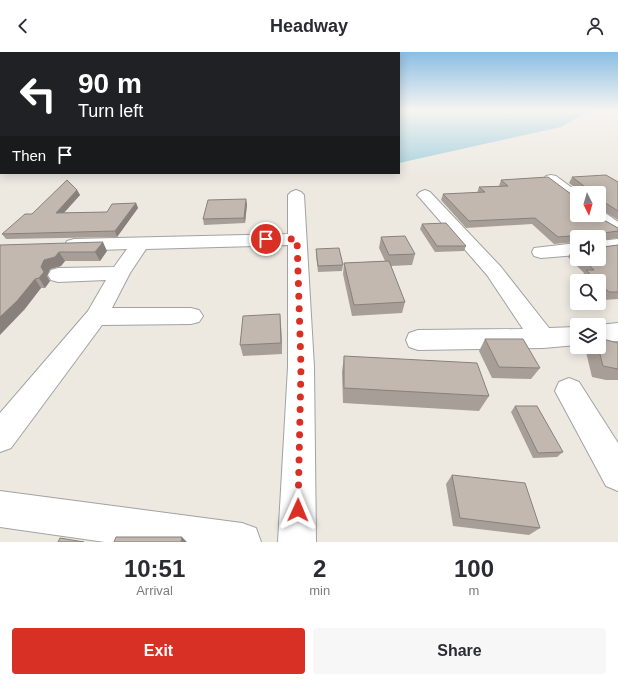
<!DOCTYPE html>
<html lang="en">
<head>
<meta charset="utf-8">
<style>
	body { margin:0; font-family:Arial,sans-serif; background:#f7f7f7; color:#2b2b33; height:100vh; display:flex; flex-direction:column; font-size:15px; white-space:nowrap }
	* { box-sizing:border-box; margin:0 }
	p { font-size:13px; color:#7c7c81 }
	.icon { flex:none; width:22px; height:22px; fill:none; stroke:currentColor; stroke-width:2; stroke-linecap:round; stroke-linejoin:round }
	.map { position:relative; height:490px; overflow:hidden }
	.panel { display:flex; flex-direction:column; background:#fff; flex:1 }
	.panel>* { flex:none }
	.top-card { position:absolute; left:0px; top:0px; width:400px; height:122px; box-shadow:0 2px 10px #0003; background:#202124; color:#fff; overflow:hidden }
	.needle { width:26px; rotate:175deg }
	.controls { position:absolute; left:570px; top:134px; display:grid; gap:8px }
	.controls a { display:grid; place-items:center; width:36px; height:36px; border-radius:4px; background:#fff; box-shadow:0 2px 10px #0003; font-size:20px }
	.pin { position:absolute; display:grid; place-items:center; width:34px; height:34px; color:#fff; margin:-17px; border:2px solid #fff; border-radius:50%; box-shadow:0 1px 4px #0007 }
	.me { position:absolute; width:44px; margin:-22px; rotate:1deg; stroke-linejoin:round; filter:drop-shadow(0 0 3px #0008) }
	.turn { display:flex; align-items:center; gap:14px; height:84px; padding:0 12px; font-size:18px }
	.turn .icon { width:52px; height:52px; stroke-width:2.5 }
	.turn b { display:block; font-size:28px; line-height:34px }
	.then { display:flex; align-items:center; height:38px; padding:0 12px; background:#0003; gap:8px; font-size:15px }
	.eta { display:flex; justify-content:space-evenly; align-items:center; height:68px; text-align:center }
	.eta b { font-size:24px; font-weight:800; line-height:28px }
	.cta { display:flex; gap:8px; margin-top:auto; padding:8px 12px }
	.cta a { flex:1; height:46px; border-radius:4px; background:#d93025; color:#fff; font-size:16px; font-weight:800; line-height:46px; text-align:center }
	.cta a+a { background:#f7f7f7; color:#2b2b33 }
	header { display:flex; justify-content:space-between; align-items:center; height:52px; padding:0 12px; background:#fff; font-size:18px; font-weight:800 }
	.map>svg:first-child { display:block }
	.water { fill:#a0cedc }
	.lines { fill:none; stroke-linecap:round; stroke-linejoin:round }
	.minor-casing { stroke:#a2a2a2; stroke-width:2 }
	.minor { fill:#fff; fill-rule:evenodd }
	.wall { fill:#a79e97 }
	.shaded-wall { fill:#88817b }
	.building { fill:#c2b8b0; stroke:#88817b }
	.route { stroke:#d93025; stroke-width:7; stroke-dasharray:0 12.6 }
</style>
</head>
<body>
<header><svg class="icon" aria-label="back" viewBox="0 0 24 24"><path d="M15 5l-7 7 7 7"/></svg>Headway<svg class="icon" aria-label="person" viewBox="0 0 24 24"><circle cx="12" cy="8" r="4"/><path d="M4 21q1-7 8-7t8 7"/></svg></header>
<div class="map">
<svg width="618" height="490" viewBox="0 0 618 490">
	<rect width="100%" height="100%" fill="#ede9e1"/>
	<path class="water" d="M399,59H589L561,75L399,111Z"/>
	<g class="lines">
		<g class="minor-casing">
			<path id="minor" d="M551,123L556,124L579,141H577V152L572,150L546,130L544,127L546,124Z
				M296,138L301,140L304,143L314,315L316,490H278L288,315V193L146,197L130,221L112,256H191L199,258L203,264L199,270L191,272L102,273L11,396L0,400V361L88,259L106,228L58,230L51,228L48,223L51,218L58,216L114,215L127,197L74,199L67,197L65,193L67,189L74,187L288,182V143L291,140Z
				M425,138L430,140L501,215L549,276L577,275V293L543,296L418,298L409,295L406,288L409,281L418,278L523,277L487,223L420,146L417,143L420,140Z
				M599,158L604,160L618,170V183C608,181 596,171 590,163H599Z
				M618,187V199L599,201V189Z
				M577,191V203L541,206L534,204L532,200L534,196Z
				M618,271V289L599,291L598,273Z
				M569,326L579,330L618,391V439L606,434L555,339L559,330Z
				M0,439L242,471L256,476L261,490H105L0,475Z"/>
		</g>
		<use href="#minor" class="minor"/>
	</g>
	<path class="wall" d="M572,125L618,130V168L600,157L599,141H579L580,140L569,131Z
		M501,128L602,167L618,176V186L603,188V195L618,193V247L603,248L599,244V229H584L581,226L584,221L568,205L572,198L577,197V207H599V185H577V190L554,192L532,172L466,176L441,148L443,142L477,141L479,135L499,134Z
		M77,138L80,143L64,161L107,160L136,151L138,156L117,185L6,187L2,182L32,162Z
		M247,152L245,171L204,173L203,167Z
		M422,172L466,194L464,199L435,200L420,177Z
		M381,185L415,202L412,213L391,214L405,250L402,261L352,264L343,222L344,211L385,209L379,196Z
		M0,193L107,199L100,209H65L61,214L50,217L47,224L50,229L45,236H41L24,258Z
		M316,197L343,213L342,219L318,220L316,203Z
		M281,273L282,302L243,304L240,293Z
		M485,287L540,316L531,327L492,326L479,299Z
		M618,291V328H606L592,325L585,296L586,295H599Z
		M344,304L489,344L479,359L343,351L342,320Z
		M515,354L563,400L557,405L533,406L511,360Z
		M452,423L540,476L529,483L453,474L446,432Z"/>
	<path class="shaded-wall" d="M77,138L80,143L59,166L56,161Z
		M246,147L247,152L245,171L244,166Z
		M604,150L601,155H602L599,159V155L602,151Z
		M136,151L138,156L117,185L115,179Z
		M103,190L107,199L100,209L95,200Z
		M59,200L65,209L61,214L50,217L47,224L50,229L45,236L39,226L41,215L44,208Z
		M35,227L41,236L24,258L0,283V265Z
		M280,262L281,273L282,302L281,291Z
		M182,485L187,490H181Z"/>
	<path class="building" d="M606,123L618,130V159L604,150L602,151V155H599V141H582V136L584,134L572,125Z
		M548,125L575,145H577V163H599L602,167L618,176V179L603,181V195L618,193V240H609L599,231V229H597L586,218H594L582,207H599V185H583L582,183L558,185L535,166L469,169L443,142L485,140L479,135L508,134L501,128Z
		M67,128L77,138L56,161L107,160L112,152L136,151L115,179L2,182L25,162H32Z
		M246,147L244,166L203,167L208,148Z
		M446,171L466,194H437L422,172Z
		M405,184L415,202L389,203L381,185Z
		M103,190L95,200H59L55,205L44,208L41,215L44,220L39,226L35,227L17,249L0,265V193Z
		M339,196L343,213L318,214L316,197Z
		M577,197V202L572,198Z
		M389,209L405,250L354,253L344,211Z
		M280,262L281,291L240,293L243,264Z
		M599,286L618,291V317L603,314L598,295H599Z
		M485,287H523L540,316L499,315Z
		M344,304L477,311L489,344L344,336Z
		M515,354H537L563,400L538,401Z
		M452,423L525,431L540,476L460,466Z
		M116,485H182L181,490H114Z
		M60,486L84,490H58Z"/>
	<linearGradient id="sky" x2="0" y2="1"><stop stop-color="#8bbee3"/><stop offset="0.46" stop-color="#f7f5f2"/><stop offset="1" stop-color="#f7f5f2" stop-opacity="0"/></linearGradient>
	<rect width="618" height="127" fill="url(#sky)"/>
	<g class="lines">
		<path class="route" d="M266,187H297L301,315L298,458"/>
	</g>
</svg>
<div class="controls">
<a><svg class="needle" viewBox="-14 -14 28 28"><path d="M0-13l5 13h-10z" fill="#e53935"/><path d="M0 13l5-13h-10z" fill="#7c7c81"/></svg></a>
<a><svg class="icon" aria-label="sound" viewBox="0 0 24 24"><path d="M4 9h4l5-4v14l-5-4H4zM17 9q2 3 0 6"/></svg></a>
<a><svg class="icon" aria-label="search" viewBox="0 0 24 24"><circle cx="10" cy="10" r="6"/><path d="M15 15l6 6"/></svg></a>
<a><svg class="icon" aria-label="layers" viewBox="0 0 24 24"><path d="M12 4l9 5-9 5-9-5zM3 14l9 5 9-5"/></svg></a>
</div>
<div class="pin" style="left:266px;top:187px;background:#d93025"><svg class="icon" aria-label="arrive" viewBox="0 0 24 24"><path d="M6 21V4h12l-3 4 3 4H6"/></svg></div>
<svg class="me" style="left:298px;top:458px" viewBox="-20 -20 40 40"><path d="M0-17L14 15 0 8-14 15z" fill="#d93025" stroke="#fff" stroke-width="4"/></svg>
<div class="top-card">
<div class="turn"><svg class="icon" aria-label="left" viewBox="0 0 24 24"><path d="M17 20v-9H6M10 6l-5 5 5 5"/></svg><div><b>90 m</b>Turn left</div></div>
<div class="then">Then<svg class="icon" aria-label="arrive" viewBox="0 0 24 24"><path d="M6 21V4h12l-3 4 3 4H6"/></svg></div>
</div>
</div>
<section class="panel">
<div class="eta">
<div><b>10:51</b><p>Arrival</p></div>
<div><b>2</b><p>min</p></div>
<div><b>100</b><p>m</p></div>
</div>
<div class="cta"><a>Exit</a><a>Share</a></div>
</section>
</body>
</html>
